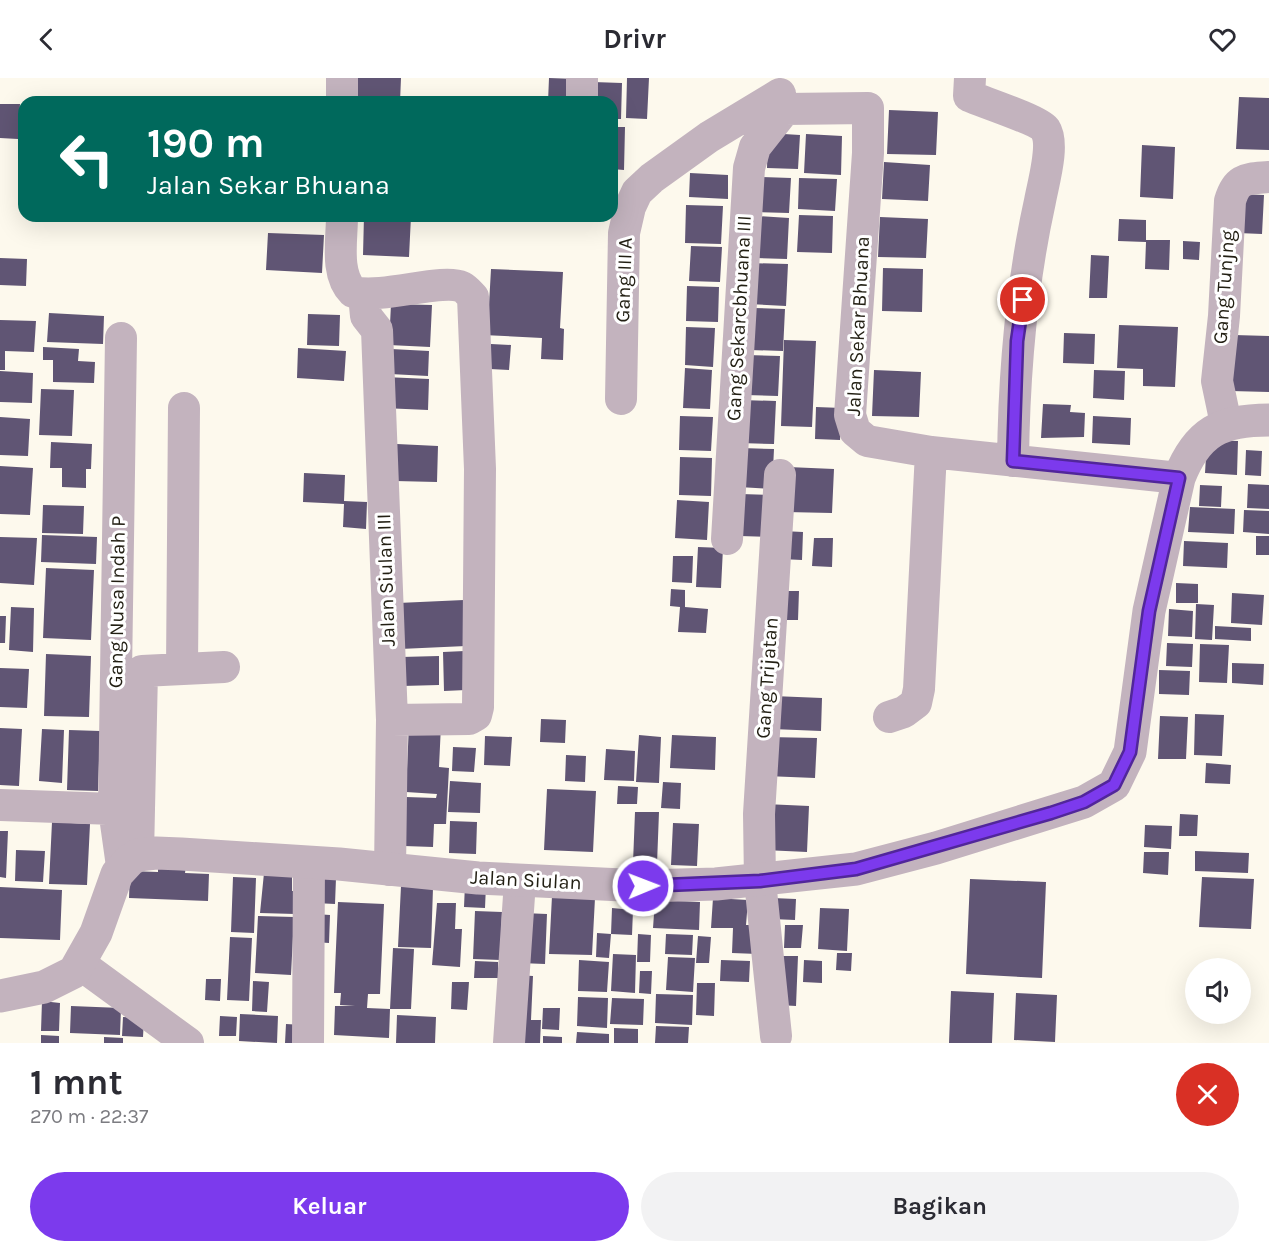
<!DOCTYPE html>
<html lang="id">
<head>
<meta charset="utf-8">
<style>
	body { margin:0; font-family:Karla,sans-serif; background:#f2f2f3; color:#2b2b33; height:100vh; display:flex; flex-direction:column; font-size:22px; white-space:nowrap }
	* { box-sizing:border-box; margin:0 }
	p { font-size:20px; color:#7c7c81 }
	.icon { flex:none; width:33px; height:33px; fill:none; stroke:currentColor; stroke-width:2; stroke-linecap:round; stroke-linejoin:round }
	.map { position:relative; height:965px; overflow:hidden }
	.drawer { display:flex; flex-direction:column; background:#fff; flex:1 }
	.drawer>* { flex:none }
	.banner { position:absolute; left:18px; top:18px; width:600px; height:126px; border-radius:18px; box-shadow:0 6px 24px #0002; background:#00695c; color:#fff; overflow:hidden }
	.fabs { position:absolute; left:1185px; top:880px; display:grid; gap:12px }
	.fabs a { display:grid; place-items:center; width:66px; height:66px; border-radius:50%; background:#fff; box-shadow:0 6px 24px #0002; font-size:30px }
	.pin { position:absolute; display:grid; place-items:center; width:51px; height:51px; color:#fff; margin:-26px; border:3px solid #fff; border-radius:50%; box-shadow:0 2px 6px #0007 }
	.me { position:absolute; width:66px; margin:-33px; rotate:89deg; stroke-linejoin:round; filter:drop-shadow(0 0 4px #0008) }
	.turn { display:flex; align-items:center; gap:21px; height:126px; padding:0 30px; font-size:27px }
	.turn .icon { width:78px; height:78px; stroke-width:2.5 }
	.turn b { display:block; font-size:42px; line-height:51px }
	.round { display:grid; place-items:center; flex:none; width:63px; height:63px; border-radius:32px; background:#f2f2f3 }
	.overview { display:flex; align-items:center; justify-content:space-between; height:102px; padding:0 30px }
	h1 { font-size:36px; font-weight:700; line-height:45px }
	.button { display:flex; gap:12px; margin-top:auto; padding:12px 30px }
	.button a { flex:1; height:69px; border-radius:36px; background:#7c3aed; color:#fff; font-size:24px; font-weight:700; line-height:69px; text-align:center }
	.button a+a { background:#f2f2f3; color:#2b2b33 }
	header { display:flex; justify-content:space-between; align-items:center; height:78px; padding:0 30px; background:#fff; font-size:27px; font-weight:700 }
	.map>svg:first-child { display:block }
	.building { fill:#605574 }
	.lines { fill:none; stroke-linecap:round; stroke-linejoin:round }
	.minor { stroke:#c3b3be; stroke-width:32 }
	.tertiary { stroke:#c3b3be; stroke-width:33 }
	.route-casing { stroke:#51269a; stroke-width:15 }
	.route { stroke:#7c3aed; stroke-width:10 }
	.labels { text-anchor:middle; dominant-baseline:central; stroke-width:6; stroke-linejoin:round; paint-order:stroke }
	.street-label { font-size:20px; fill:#221f13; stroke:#fff }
</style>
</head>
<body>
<header><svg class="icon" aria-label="back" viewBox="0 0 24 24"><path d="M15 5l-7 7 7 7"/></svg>Drivr<svg class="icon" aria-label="heart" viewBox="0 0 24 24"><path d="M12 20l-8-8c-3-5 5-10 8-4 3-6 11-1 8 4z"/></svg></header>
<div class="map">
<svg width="1269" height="965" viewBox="0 0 1269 965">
	<rect width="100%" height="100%" fill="#fdf9ed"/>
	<path class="building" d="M351,0H401L400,24H350Z
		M549,0L577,1L576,24H548Z
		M627,0H649L647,41L626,40Z
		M593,4L622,5L621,41H612V24H592Z
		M1239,19L1269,20V72L1236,71Z
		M0,26H20L18,61L0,60Z
		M889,32L938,34L936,77L887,76Z
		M612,49H625L624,92L612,91Z
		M768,55L800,57L798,91L767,90Z
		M806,56L842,58L841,97L804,95Z
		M1142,67L1175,69L1173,121L1140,119Z
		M884,84L930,87L928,123L882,121Z
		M690,95L728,97V121L689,119Z
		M760,99L791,100L789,135L758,134Z
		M799,100L837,101L835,133L798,131Z
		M1239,116L1264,117L1262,156L1238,155Z
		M686,127L723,128L721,166L685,165Z
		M799,137L833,138L832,175L797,174Z
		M364,138H411L409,179L363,177Z
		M756,138L789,140L787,181L754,180Z
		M880,139L928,141L926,180L878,179Z
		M1119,141L1146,142V162H1170L1169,192L1145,191L1146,164L1118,163Z
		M268,155L324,157L322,195L266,192Z
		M1183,163L1200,164L1199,182L1183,181Z
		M691,168L722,169L720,204L689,203Z
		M1091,177L1109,178L1107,220H1089Z
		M0,180L27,181L26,208L0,207Z
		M749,185L788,186L786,228L748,226Z
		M883,190L923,191L922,234L882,233Z
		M491,191L563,194L560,250L564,251L563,282L541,281L542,260L483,257L489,227Z
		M687,208L719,209L718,244L686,243Z
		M391,226L432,227L430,269L389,267Z
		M752,230L785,231L783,273L750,272Z
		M49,235L104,238L103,266L47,264Z
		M308,236L340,237L339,268L307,267Z
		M0,242L36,243L34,274L5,273V292H0Z
		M1119,247L1178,249L1175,309L1143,308V291L1117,290Z
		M686,249L715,250L713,289L685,287Z
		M1064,255L1095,256L1094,286L1063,285Z
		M1234,257L1269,258V314L1231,313Z
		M784,262L816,263L812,349L781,348Z
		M491,266L511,267L509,292L490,291Z
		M43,269L79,271L78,283L95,284L94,305L53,304V282H43Z
		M298,270L346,273L344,303L297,300Z
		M391,271L429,273L428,298L390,296Z
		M746,277L780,278L778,318L745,317Z
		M685,290L712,292L710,331L683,330Z
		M874,292L921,294L919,339L872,338Z
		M1094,292L1125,293L1124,322L1093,320Z
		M0,293L33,295L32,325L0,324Z
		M385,299L429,301L428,332L383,330Z
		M41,311L74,312L72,358L39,357Z
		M741,322L776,323L774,366L739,365Z
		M1043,326L1071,327L1070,334L1085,335L1084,359L1041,360Z
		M816,329L842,330L840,362L815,361Z
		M680,338L713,339L711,373L679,372Z
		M1093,338L1131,340L1130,367L1092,365Z
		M0,339L30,341L28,378L0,377Z
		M1207,362L1238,363L1237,397L1205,395Z
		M51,364L92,366L91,391H86V410L62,409V390H50Z
		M397,366L438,368L437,404L395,403Z
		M741,370L774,371L772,411L739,409Z
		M1246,372L1262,373L1261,398L1245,397Z
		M680,379L712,380L711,418L679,417Z
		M0,388L33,390L30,437L0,436Z
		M788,389L834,391L832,435L786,434Z
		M304,395L345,397L344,423L367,424L366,451L343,449L344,426L303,424Z
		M1248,406L1269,407V431L1247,430Z
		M1200,407L1222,408L1221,429L1199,428Z
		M741,416L770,417L768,459L740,458Z
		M677,422L709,424L707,462L675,460Z
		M43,427L84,428L83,456L42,455Z
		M1190,429L1235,431L1234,456L1188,454Z
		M1244,432L1269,433V456L1243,454Z
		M782,453L803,454L802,482L781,481Z
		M42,457L97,459L96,486L41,484Z
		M1256,458H1269V477H1256Z
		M0,459L37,460L34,507L0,505Z
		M814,460H833L832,489L812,488Z
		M1184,463L1228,465L1227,490L1183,488Z
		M698,469L723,470L721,510L696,509Z
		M673,478H693L692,505L672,504Z
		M46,490L94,492L91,562L43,560Z
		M1176,505L1198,506V525H1176Z
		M671,511L685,512V529L708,531L706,555L678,554L680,529L670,528Z
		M776,513H799L798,542H775Z
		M1232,515L1264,517L1262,547L1231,545Z
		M464,522L466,568L400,571L398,525Z
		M1196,526L1214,527L1212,562L1195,561Z
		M11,529L34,530L33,574L9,572Z
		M1169,531L1193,533L1192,559L1168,558Z
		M0,538H6L5,565H0Z
		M1215,548L1251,550V563L1215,561Z
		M1167,565L1193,566L1192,589L1166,588Z
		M1200,566L1229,567L1227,605L1199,604Z
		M465,573L466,612L444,613L443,574Z
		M46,576L91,578L89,639L44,638Z
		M439,578V607L402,608L401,579Z
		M1232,585L1264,586L1263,607L1232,605Z
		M0,590L29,591L27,630L0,629Z
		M1159,592L1190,593L1189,617L1159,616Z
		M773,618L822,620L821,653L772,651Z
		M1195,636L1224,637L1222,678L1194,677Z
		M1160,638L1188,639L1186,681H1158Z
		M541,641L566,642L565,665L540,664Z
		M409,646L441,647L439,689L449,690L446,746H434L433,769L404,768L406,719L436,720L437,716L406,714Z
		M0,650L22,651L19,708L0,707Z
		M42,651L64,652L62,705L39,703Z
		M69,652L100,653L98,713L67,712Z
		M639,657L661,659L659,705L636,704Z
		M672,657L716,659L715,692L670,690Z
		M485,658L512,659L510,688L484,687Z
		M768,659L817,660L815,700L766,698Z
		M453,669L476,670L474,694L452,693Z
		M606,671L635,673L634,703L604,702Z
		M566,677L586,678L585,704L565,703Z
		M1206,685L1231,687L1230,706L1205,705Z
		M450,703L481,705L480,735L448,734Z
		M663,704L681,705L680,731L661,730Z
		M618,708L638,709L637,726H617Z
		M547,711L596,713L593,774L544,772Z
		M765,726L809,728L807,774L764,772Z
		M635,734H659L657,786L633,785Z
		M1180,736L1198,737L1197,758H1179Z
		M450,743L477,744L476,776L449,775Z
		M52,744L90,746L87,807L49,806Z
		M673,745L699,746L697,788L671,787Z
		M1145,747L1172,748L1171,771L1144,769Z
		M0,753H8L6,800L0,799Z
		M16,772L45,773L43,804L15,803Z
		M1195,773L1249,775L1248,795L1195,793Z
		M1144,774H1169L1168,797L1143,795Z
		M158,787L186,788L185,795L209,796L208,823L129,820L130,793L158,794Z
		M264,795L292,796V813H296L295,836L260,835Z
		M233,799L256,800L254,855L231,854Z
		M316,799L336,800L335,826L315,825Z
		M1202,799L1254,801L1251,851L1199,849Z
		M970,801L1046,804L1042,900L966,896Z
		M465,806L486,807L485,830L464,829Z
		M401,808L433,810L431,870L398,869Z
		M0,809L62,812L60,862L0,860Z
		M552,818L595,820L592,877L549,876Z
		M713,820L748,822L746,847H759L758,876L732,875L733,850H711Z
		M772,820L796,821L795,842L772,841Z
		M655,822L700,824L699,852L653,850Z
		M338,824L384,826L380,916H368L367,930L390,931L393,870L414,871L411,931H390L389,960L334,957L335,928H355L340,927L341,915H334Z
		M437,825H456L455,851H462L460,889L432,887Z
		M612,830L633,832L632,857L611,856L609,880L596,879L597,855L611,856Z
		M820,830L849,831L847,873L818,871Z
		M475,833L502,834L500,882L473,881Z
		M523,835L547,836L545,886L520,885Z
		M315,836L330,837L329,865L314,864Z
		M258,838L294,839L291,897L255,895Z
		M785,847H803L801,870H784Z
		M638,856L651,857L650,884H637Z
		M666,856L693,857L692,877L665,876Z
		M698,858L711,859L709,885H696Z
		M230,859L252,860L249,923L227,922Z
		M837,875H852L851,893L836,892Z
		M613,876L636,877L635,915L611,913Z
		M781,878H798L796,928L779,927Z
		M668,879L695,880L693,914L666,912Z
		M579,882L609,884L607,914L578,913Z
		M721,882L750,883L749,904L720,903Z
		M804,882L822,883V905L803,904Z
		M475,883L498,884V900H474Z
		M640,893H652L651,916L639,915Z
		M516,897L533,898L531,942H541L540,965H517Z
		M206,901H221L220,923L205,922Z
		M253,903L269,904L267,934L252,933Z
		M452,904H469L467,932L451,931Z
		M697,905H715L714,938L696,937Z
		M951,913L994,915L992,965H949Z
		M1016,915L1057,917L1055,964L1014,962Z
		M656,916L693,917L692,947L655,945Z
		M578,919L608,920L607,950L577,948Z
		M612,920L644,921L643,947L610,946Z
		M42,923L60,925L59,953H41Z
		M71,928L121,930L120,957L70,955Z
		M543,930H560L559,952L542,951Z
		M240,936L278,938L277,965L239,963Z
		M397,937L436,939L435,965H396Z
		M220,938L237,939L236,958H219Z
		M123,939L144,940L143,959L122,958Z
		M286,946L303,947L302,965H285Z
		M656,948L689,949L688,965H655Z
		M614,950L638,951V965H614Z
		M577,954L609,956V965H576Z
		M41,957L59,958V965H41Z
		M543,958L562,959V965H543Z
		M104,959L123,960V965H104Z"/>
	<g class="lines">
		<path class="minor" d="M970,0L969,18C983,24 1038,42 1045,51C1055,66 1043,106 1040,123C1021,209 1014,295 1013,383
			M342,24V0
			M582,24V0
			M785,31L868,30V75L850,337L855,353L867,363L931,374L1179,400
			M342,138C342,162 335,196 353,214C384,221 442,200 462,209C466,211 470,216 473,219L480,391L478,629L476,637L469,641L392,642
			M364,217L366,238L377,252L392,642L390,792
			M121,260L114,731L122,788
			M621,321L624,155L630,129L637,114L652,100L709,59L780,16
			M1226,346L1217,303L1224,238L1230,123C1237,99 1247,101 1269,99
			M727,461L749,90L755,69L785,31
			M182,591L184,330
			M889,639L904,634L916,625L919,611L931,374
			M0,727L114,731
			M138,777L142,593L224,589
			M80,886L188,965
			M776,958L760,803L759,736L780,397
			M308,965L309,785
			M509,965L520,803"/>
		<path class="tertiary" d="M0,918L44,909L74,894L96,855L117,796L130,782L138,777L156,775L181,776L339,786L478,800L643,808L716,806L856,791L936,770L1084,724L1114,707L1130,674L1149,533L1179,400C1197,354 1220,342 1269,342"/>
	</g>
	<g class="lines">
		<g class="route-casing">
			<path id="route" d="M643,808L760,803L856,791L1051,735L1084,724L1114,707L1130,674L1149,533L1179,400L1013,383L1017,263L1023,222"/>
		</g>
		<use href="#route" class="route"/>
	</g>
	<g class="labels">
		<g class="street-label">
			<text transform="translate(624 202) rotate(-88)">Gang III A</text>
			<text transform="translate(1224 209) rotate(-86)">Gang Tunjng</text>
			<text transform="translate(739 240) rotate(-87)">Gang Sekarcbhuana III</text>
			<text transform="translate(858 248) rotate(-87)">Jalan Sekar Bhuana</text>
			<text transform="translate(386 502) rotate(-92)">Jalan Siulan III</text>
			<text transform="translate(117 524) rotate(-89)">Gang Nusa Indah P</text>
			<text transform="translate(767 600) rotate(-86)">Gang Trijatan</text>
			<text transform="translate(526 802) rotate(3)">Jalan Siulan</text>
		</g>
	</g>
</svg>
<div class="fabs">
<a><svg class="icon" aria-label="sound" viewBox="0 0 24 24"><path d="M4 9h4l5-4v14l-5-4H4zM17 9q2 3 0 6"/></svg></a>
</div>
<div class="pin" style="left:1023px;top:222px;background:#d93025"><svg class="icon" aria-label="arrive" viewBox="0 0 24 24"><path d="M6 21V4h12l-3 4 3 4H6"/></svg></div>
<svg class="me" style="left:643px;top:808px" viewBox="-20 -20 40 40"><circle r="17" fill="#7c3aed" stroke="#fff" stroke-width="3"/><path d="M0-11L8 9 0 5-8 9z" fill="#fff"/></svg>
<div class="banner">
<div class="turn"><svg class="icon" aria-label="left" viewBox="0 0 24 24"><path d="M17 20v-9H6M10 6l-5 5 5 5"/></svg><div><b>190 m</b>Jalan Sekar Bhuana</div></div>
</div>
</div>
<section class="drawer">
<div class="overview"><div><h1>1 mnt</h1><p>270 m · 22:37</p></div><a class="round" style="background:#d93025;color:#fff"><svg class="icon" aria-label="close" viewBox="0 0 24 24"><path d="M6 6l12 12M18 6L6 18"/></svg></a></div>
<div class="button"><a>Keluar</a><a>Bagikan</a></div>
</section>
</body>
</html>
